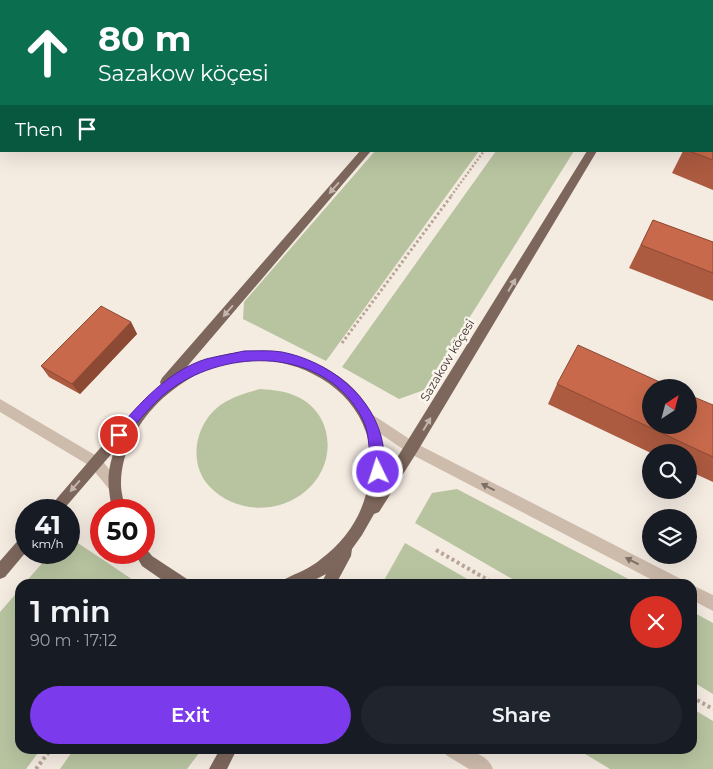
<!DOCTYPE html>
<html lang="en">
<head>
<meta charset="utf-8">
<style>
	body { margin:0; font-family:Montserrat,sans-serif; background:#20242c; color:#f1f3f6; height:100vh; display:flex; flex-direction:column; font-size:19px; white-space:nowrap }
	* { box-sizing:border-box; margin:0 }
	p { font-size:16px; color:#9ea1a6 }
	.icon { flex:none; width:28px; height:28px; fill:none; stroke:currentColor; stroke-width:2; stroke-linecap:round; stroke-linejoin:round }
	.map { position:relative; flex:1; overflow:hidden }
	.details { position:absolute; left:15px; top:579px; width:682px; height:175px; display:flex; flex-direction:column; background:#171b24; border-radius:15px; box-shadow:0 5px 20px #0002 }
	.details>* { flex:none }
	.top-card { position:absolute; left:0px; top:0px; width:714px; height:152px; box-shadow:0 5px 20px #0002; background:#0b6e4f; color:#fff; overflow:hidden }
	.needle { width:32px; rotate:36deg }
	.buttons { position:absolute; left:642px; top:379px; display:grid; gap:10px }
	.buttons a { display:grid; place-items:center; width:55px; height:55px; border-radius:50%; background:#171b24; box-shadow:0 5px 20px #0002; font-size:25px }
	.speed { position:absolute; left:15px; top:499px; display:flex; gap:10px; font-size:25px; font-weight:700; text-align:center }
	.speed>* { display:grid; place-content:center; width:65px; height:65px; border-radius:50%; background:#171b24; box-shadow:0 5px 20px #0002; line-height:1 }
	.speed small { font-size:12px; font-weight:400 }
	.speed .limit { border:8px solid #d22; background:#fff; color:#111 }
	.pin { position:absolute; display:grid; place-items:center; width:42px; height:42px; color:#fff; margin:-21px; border:2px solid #fff; border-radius:50%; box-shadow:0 1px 5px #0007 }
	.me { position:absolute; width:55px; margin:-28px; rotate:356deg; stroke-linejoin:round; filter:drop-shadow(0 0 4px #0008) }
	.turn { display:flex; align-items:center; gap:18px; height:105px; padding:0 15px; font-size:22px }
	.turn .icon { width:65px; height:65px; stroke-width:2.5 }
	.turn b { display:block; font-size:35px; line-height:42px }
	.then { display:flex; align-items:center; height:48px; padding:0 15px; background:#0003; gap:10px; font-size:19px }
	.round { display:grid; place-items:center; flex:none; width:52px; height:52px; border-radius:26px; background:#20242c }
	.headline { display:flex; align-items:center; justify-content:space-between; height:85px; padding:0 15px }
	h1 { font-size:30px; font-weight:600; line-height:38px }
	.cta { display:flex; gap:10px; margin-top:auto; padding:10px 15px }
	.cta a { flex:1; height:58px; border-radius:30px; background:#7c3aed; color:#fff; font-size:20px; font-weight:600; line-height:58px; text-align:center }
	.cta a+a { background:#20242c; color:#f1f3f6 }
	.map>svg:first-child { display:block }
	.green { fill:#b8c4a0 }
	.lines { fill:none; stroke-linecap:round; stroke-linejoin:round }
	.path-far2 { stroke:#b9a596; stroke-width:2.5; stroke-dasharray:2 2; stroke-linecap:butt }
	.path-far1 { stroke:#b9a596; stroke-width:3; stroke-dasharray:2.5 2.5; stroke-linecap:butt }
	.path { stroke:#b9a596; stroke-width:4; stroke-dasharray:3 3; stroke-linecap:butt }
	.minor { fill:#cdbbac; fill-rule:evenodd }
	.major { fill:#7d675c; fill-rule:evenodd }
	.wall { fill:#ac5a40 }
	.shaded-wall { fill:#8c4a34 }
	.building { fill:#c8694b; stroke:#8c4a34 }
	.oneway { fill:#c2b5ac }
	.oneway2 { fill:#7d6f65 }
	.route { fill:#7c3aed; stroke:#51269a }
	.labels { text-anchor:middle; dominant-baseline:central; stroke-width:5; stroke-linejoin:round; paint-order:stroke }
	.street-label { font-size:12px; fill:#3b302b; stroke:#fbf5ee }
</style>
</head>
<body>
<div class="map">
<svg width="713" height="769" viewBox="0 0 713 769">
	<rect width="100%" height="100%" fill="#f4ebe1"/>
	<path class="green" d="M375,151H479L326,361L243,319L244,302Z
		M496,151H574L424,390L399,399L342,367Z
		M260,389C274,390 287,391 300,398C330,414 336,453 316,480C291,514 239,517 210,487C187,464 195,422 222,404C234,396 246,393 260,389Z
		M457,489L638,584H521L415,523L432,493Z
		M69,537L139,584H24L51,553L69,552Z
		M405,543L476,584H382Z
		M20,589V749H41L26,769H0V612Z
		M693,612L713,623V694L693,682Z
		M693,709L713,721V769H610L577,749H692Z
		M74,749H202L187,769H60Z"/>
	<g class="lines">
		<path class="path-far2" d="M451,196L484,151"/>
		<path class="path-far1" d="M342,343L452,195"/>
		<path class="path" d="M436,550L495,584
			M692,697L713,709
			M36,769L51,749"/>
		<path class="minor" d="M0,399L100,458L119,481L121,485L119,489L114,491L109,489L90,466L0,412Z
			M367,411L417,444L681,579L683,584H660L407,452L362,421L361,417L362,413Z
			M692,585L713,595V611L692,600Z
			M444,749C461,749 486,750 493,769H469L446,755Z"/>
		<path class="major" d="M678,0H686V1H678Z
			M360,151H371L185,369C252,332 355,353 380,433C385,449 384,465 382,482L587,151H597L417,452L379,512L374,514L362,535L352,549L351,556L336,584H321L326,574L307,584H283L285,579C297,573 311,568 321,559C348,539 366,510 369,477C371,462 371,446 366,432C348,379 285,353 233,361C206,366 183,381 163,398C139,420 121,451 121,484C121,493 124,502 126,510H112C108,485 106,476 114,451L63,510H47L120,425L126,424L142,403L161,385L160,382L162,378Z
			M26,535V552L5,577L0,579V561L21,537Z
			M144,546L152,556L187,579L189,584H168L142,566L134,552H144Z
			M220,749H237L227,769H209Z"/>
	</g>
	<path class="wall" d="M106,0H171L169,1H107Z
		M713,136V190L672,173L683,151H712Z
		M653,220L713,242V301L629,268Z
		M131,322L137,334L80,394L49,377L41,366Z
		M557,384L713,405V482L689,471V452L651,453L548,404Z"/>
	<path class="shaded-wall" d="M139,0H171L169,1H137Z
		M131,322L137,334L80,394L72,384Z"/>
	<path class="building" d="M118,0H139L137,1H122Z
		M712,136L713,160L689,151H712Z
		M653,220L713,242V273L641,245Z
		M101,306L131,322L72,384L41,366Z
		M578,345L673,388H651V425H689V395L713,405V457L557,384Z"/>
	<defs><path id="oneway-solid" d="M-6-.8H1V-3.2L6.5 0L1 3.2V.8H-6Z" transform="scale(1.25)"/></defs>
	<g class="oneway">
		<use href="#oneway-solid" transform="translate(334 188) rotate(131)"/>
		<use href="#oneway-solid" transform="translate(512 285) rotate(-59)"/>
		<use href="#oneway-solid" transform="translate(228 311) rotate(131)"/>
		<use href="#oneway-solid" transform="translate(427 424) rotate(-59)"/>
		<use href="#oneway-solid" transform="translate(75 486) rotate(131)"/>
	</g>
	<g class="oneway2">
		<use href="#oneway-solid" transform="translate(488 487) rotate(-153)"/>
		<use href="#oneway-solid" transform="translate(632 561) rotate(-153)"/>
	</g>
	<path class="route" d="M244,351C256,351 270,350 282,352C328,361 375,396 383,445C384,454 384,463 385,472L383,476H374C367,461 372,439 363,420C328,350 236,347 177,385C156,398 139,421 123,439H115V432C140,403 168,371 206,359C218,356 231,354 244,351Z"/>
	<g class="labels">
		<g class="street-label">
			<text transform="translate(447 360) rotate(-59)">Sazakow köçesi</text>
		</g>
	</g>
</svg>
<div class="buttons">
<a><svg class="needle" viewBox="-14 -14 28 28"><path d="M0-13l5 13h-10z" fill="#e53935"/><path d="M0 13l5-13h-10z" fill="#9ea1a6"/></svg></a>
<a><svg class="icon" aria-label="search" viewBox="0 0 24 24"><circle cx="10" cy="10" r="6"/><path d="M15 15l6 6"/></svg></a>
<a><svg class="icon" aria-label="layers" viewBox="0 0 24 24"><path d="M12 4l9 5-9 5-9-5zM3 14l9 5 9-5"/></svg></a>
</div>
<div class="speed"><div>41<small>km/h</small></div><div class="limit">50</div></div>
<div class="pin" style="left:119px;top:435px;background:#d93025"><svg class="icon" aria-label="arrive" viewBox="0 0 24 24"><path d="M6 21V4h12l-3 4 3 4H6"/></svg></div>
<svg class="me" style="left:378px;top:472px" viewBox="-20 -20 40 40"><circle r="17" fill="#7c3aed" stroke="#fff" stroke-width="3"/><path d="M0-11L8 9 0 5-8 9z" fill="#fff"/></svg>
<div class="top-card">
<div class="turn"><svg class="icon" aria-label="ahead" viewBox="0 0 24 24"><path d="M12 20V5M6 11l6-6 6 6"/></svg><div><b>80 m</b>Sazakow köçesi</div></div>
<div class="then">Then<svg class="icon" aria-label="arrive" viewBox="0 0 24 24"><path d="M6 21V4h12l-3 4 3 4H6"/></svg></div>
</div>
<section class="details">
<div class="headline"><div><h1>1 min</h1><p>90 m · 17:12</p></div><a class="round" style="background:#d93025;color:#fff"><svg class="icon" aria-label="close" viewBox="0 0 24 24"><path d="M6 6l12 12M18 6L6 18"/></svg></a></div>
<div class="cta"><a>Exit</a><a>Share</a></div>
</section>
</div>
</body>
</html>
